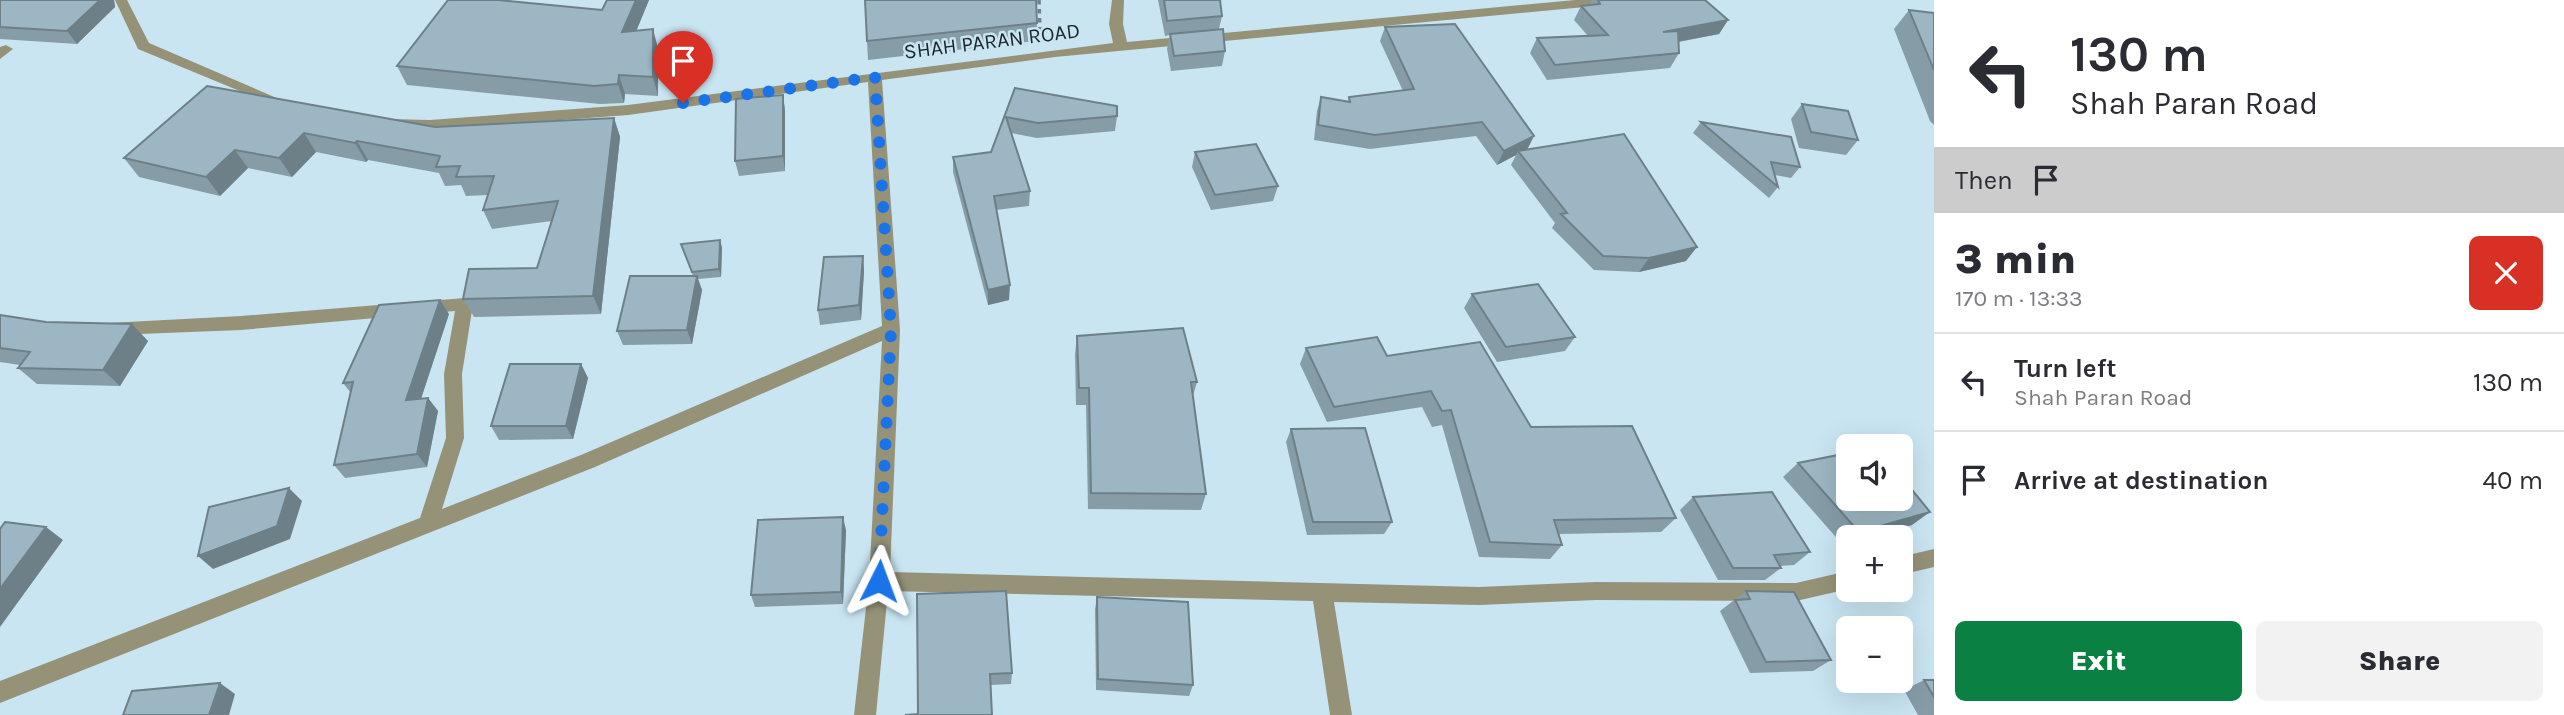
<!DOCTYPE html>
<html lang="en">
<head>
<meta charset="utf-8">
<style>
	body { margin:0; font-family:Karla,sans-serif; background:#f2f2f3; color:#2b2b33; height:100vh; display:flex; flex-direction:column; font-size:26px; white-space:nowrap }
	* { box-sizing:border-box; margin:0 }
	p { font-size:23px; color:#7c7c81 }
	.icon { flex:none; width:38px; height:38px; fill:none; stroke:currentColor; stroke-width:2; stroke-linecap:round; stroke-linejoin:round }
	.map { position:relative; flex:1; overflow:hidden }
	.details { display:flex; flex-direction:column; background:#fff; width:630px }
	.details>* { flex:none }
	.hud { background:#fff; color:#2b2b33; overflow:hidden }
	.controls { position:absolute; left:1836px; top:434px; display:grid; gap:14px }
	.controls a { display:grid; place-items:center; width:77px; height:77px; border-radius:10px; background:#fff; box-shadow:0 7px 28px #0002; font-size:35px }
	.pin { position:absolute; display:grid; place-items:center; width:60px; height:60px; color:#fff; margin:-72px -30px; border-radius:50% 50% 50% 0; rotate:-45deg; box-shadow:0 0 7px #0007 }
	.pin .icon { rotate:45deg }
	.me { position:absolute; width:77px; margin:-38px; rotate:3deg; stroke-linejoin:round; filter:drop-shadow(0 0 5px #0008) }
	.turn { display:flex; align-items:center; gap:24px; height:147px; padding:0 21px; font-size:32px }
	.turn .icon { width:91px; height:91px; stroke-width:2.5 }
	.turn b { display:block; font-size:49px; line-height:60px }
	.then { display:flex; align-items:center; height:66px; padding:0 21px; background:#0003; gap:14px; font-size:26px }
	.round { display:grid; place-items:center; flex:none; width:74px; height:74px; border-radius:10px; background:#f2f2f3 }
	.head { display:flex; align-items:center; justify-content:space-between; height:119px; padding:0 21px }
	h1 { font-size:42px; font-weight:800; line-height:52px }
	.button { display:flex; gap:14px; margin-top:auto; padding:14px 21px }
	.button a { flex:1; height:80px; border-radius:10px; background:#0b8043; color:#fff; font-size:28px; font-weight:800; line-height:80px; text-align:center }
	.button a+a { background:#f2f2f3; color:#2b2b33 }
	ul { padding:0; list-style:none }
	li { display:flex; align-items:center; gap:21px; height:98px; padding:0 21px; border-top:2px solid #e1e1e2 }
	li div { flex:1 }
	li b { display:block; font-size:26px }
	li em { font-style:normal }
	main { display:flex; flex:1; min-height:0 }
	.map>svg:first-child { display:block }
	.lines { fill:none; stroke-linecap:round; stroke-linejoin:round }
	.path { stroke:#6e818a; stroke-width:3.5; stroke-dasharray:4.5 4.5; stroke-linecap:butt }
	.street { fill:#959278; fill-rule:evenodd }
	.wall { fill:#869da8 }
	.shaded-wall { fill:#6d8088 }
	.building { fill:#9cb7c3; stroke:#6d8088; stroke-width:2 }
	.route { stroke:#1a73e8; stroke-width:12; stroke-dasharray:0 21.6 }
	.labels { text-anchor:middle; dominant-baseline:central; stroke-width:5; stroke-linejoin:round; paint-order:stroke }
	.far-street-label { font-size:21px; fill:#1b262b; stroke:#c9e5f2 }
</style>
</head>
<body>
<main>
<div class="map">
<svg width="1934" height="715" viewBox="0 0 1934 715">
	<rect width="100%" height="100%" fill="#c9e5f2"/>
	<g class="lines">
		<path class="path" d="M1039,0L1040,33"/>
		<path class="street" d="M115,0H127L149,43L293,105L286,110L281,108L138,49Z
			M1112,0H1124L1123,24L1127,42L1575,0H1623L1617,4L1055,57L882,80L900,330L890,572L1479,587L1596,582L1796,583L1848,571V589L1796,601L1596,600L1479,605L1334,602L1352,715H1330L1313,601L888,591L876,715H854L869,581L882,341L595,467L0,703V681L420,518L446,438L444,374L455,311L241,330L114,335L105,328L108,323L241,316L465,298L471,299L473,304L462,374L464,438L442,509L581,455L882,326L868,82L628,115L430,130L390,125V119L430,120L628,105L1113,43L1109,24Z
			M6,45L13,49L0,59V47Z
			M1934,549V567L1900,575V557Z"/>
	</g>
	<path class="wall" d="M0,0H114L115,7L77,44L0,39Z
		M607,0H649L636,31L658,48V96L625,94L624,103L600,104L407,85L397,66L513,1L602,10Z
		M1158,0H1220L1222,16L1219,29L1225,51L1222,66L1171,71L1167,49L1170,35L1165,36Z
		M1592,0H1705L1728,20L1719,34L1679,42V53L1670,68L1547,80L1530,53L1537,38L1588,36L1574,20L1581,6L1590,5Z
		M1909,10L1934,13V125L1930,121L1894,29Z
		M1037,23L1036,41L868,60L867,41Z
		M1385,27L1527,149L1686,261L1639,272L1594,270L1552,228L1555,223L1511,165L1516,155L1497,165L1476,136L1370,149L1314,140L1317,111L1321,97L1348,102L1349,97L1403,91L1380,41Z
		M207,86L435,127L614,118L620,137L601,314L474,317L463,299L537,268L552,221L492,229L483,210L488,195L466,196L461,185L445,186L439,173L368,160L366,162L316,152L292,177L248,168L220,196L139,177L124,158Z
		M1015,88L1117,116L1115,131L1037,138L1011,133L1030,191L1029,206L996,210L1009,300L988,305L953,172V157L991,152Z
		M783,95L785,111V171L739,176L735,161Z
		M1802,104L1858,140L1846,155L1799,148L1791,119Z
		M1701,122L1800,167L1791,178L1775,175L1778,187L1769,198L1693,133Z
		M1195,152L1278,186L1273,201L1211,210L1192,167Z
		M720,240L722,248L721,277L698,279L702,290L692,344L623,345L617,331L693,276L681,244Z
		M863,256L864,271L861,320L820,325L818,310Z
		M1472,294L1575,337L1565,351L1497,362L1464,308Z
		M449,314L421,398H428L438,411L427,467L345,478L334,465L351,393L343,383Z
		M0,315L148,341L120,386L37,384L18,368L20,365L0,362Z
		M1077,336L1197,382L1193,396L1206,494L1201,510L1088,509L1086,405H1076L1075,354Z
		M1306,348L1387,356L1531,427L1676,518L1661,532L1559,534L1562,545L1550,559L1479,557L1442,425L1432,427L1422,407L1327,422L1300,364Z
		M581,364L588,378L573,439L499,440L491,426Z
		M1291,429L1392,522L1384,534L1307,535L1286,442Z
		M1798,463L1912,525L1868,537H1848V543L1842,544L1783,477Z
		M1693,497L1810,552L1794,565L1780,566L1781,568L1765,580H1718L1680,510Z
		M846,530L843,604L755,607L751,595Z
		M1746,591L1831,660L1813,671L1750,673L1720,611Z
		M917,594L1012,673L1011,684L991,685Z
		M1097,597L1193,685L1189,696L1096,690L1095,609Z
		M1924,680H1934V715H1918L1904,690Z"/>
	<path class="shaded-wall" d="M100,0H114L115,7L77,44L67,31Z
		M636,0H649L628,51L622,32Z
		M1728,20L1719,34L1654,46L1663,32Z
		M653,29L658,48V96L653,77Z
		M619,75L625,94L624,103L618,84Z
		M783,95L785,111V171L783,156Z
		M614,118L620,137L601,314L593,296Z
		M304,133L316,152L292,177L279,158Z
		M1534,136L1527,150L1518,151L1516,155L1497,165L1504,151Z
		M357,141L368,160L366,162L355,143Z
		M235,150L248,168L220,196L206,177Z
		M720,240L722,248L721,277L719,269Z
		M1697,247L1686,261L1639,272L1649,258Z
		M863,256L864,271L861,320L859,305Z
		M697,276L702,290L692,344L687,330Z
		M1010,285L1009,300L988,305V290Z
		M440,300L449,314L416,414L406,400Z
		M132,324L148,341L120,386L103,370Z
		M581,364L588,378L573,439L566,426Z
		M428,398L438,411L427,467L417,454Z
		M289,488L302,501L290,539L213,569L198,556Z
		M1930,512L1912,525L1868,537H1852L1859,532Z
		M843,517L846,530L843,604L841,592Z
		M46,527L63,540L0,627V589Z
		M220,683L235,694L229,715H209Z"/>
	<path class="building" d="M0,0H100L67,31L0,27Z
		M448,0H498L602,10L607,0H636L622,32L653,29V77L619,75L618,84L594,86L397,66Z
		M865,0H1036L1037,23L867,41Z
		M1164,0H1220L1222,16L1167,21Z
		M1598,0H1705L1728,20L1663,32L1678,31L1679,53L1555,65L1537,38L1608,35L1581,6L1600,4Z
		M1909,10L1934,13V70Z
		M1455,24L1534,136L1504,151L1482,122L1375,135L1318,125L1321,97L1350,102L1349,97L1414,89L1385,27Z
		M1223,29L1225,51L1174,56L1170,34Z
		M207,86L435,127L614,118L593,296L463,299L469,269L537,268L558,201L483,210L494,176L456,177L460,166L436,167L440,156L357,141L355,143L304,133L279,158L235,150L206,177L124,158Z
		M1015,88L1117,106V116L1038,123L1006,117L1030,191L994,196L1010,285L988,290L953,157L991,152Z
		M783,95V156L735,161L736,99Z
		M1802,104L1848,111L1858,140L1811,132Z
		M1701,122L1791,137L1800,167L1771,162L1778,187Z
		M1624,134L1697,247L1649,258L1603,256L1561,214L1567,213L1518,151Z
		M1256,144L1278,186L1215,195L1195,152Z
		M720,240L719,269L692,272L681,244Z
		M863,256L859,305L818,310L824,257Z
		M630,276H697L687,330L617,331Z
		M1538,284L1575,337L1506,347L1472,294Z
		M440,300L406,400L428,398L417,454L334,465L353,382L343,383L379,305Z
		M0,315L46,322L132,324L103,370L18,368L30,352L0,348Z
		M1183,328L1197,382H1191L1206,494L1091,493L1089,388H1079L1077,336Z
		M1377,337L1387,356L1480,342L1531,427L1632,426L1676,518L1554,520L1562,545L1490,542L1451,410L1442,411L1431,391L1334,407L1306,348Z
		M510,364H581L566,426H491Z
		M1365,428L1392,522H1313L1291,429Z
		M1848,453V499H1900V475L1930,512L1859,532L1798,463Z
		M289,488L277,526L198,556L209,507Z
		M1772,492L1810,552L1774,555L1781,568H1733L1693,497Z
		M843,517L841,592L751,595L758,520Z
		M5,522L46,527L0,589V529Z
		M1006,591L1012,673L990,674L992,715H905L918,714L917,594Z
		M1746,591L1794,592L1831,660L1766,662L1735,600L1750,599Z
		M1097,597L1188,602L1193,685L1098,679Z
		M1924,680H1934V697Z
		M220,683L209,715H123L132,691Z"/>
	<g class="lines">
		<path class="route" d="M683,103L875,77L891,330L879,581"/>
	</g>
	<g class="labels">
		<g class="far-street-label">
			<text transform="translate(992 41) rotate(-7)">SHAH PARAN ROAD</text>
		</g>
	</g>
</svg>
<div class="controls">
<a><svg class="icon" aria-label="sound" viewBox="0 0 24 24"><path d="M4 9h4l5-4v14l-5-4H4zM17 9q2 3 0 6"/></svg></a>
<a>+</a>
<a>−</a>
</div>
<div class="pin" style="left:683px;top:103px;background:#d93025"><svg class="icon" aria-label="arrive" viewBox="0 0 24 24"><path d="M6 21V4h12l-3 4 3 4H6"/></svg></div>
<svg class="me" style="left:879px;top:581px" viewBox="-20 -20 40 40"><path d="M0-17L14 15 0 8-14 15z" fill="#1a73e8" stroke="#fff" stroke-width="4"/></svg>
</div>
<section class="details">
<div class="hud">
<div class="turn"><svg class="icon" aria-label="left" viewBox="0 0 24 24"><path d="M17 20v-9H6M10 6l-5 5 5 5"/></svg><div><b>130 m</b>Shah Paran Road</div></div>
<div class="then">Then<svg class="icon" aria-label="arrive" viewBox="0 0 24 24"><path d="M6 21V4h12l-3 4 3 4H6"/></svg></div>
</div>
<div class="head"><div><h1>3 min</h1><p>170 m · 13:33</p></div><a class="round" style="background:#d93025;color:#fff"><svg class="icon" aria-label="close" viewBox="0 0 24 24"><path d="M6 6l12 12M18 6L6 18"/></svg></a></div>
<ul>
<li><svg class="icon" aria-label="left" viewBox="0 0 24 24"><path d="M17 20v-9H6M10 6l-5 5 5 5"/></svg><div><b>Turn left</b><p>Shah Paran Road</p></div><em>130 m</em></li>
<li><svg class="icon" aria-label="arrive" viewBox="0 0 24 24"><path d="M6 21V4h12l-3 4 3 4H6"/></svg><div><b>Arrive at destination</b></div><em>40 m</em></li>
</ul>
<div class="button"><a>Exit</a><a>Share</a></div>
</section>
</main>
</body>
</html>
